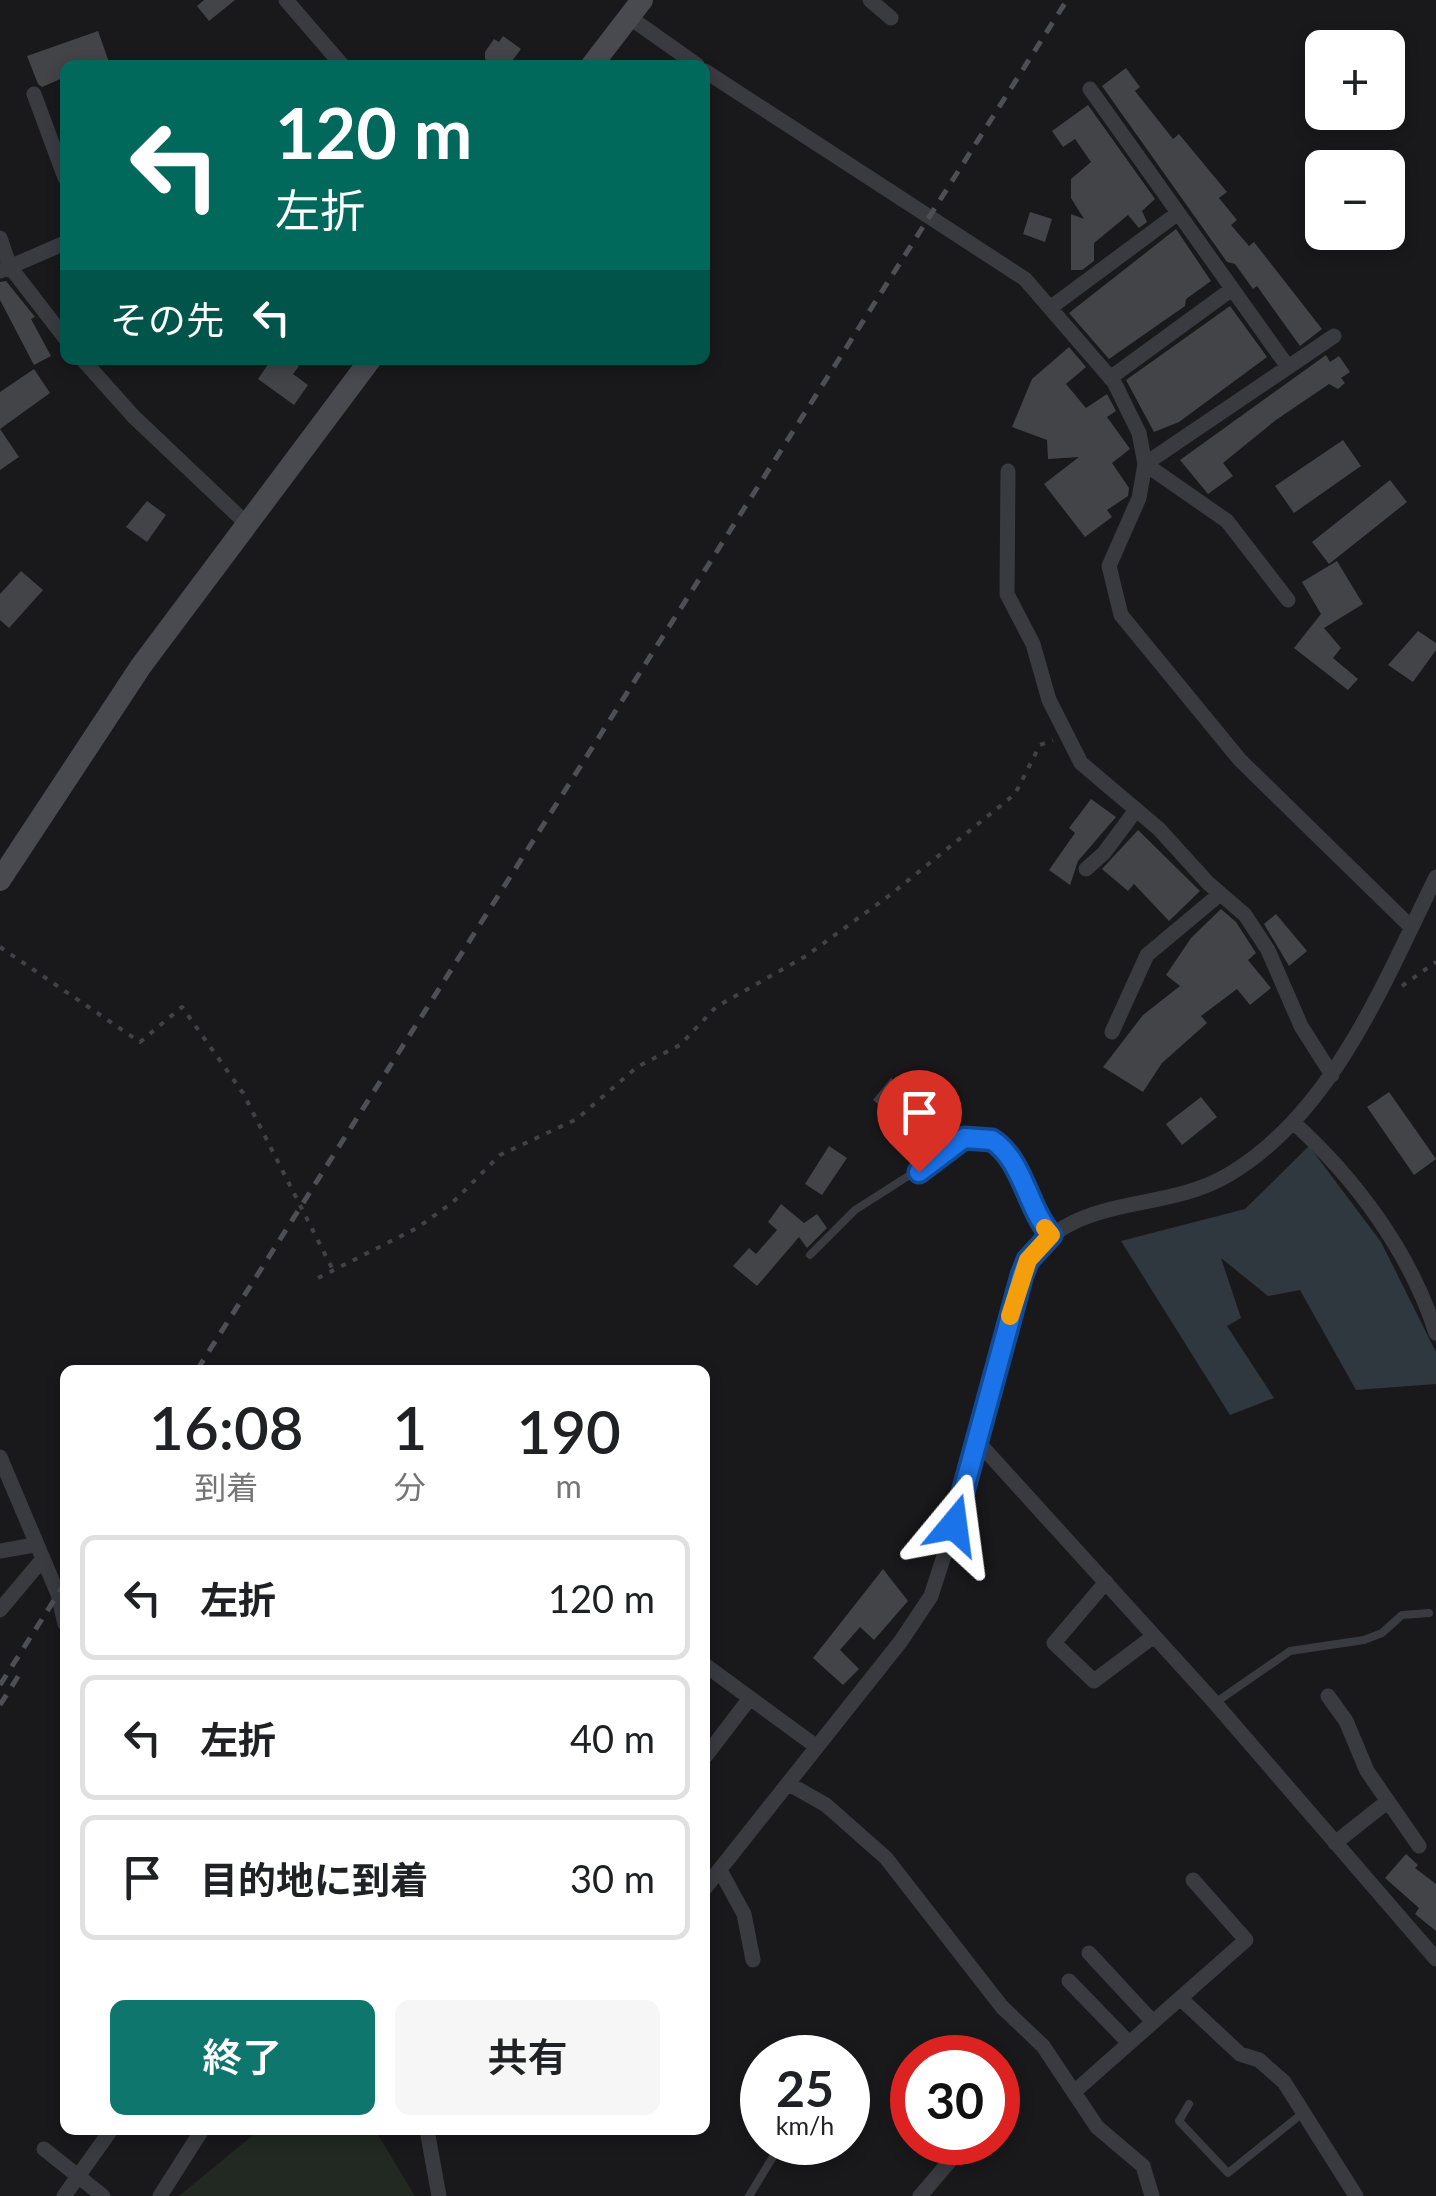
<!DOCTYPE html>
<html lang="ja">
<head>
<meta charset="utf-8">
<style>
	body { margin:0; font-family:Lato,"Noto Sans JP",sans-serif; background:#f6f6f6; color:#202124; height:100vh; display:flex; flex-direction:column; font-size:38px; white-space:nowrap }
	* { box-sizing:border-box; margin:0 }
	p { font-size:32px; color:#757577 }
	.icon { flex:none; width:55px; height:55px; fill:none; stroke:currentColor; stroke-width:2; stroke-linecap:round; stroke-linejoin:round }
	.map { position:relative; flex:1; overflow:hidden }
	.details { position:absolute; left:60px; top:1365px; width:650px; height:770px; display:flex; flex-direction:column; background:#fff; border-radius:15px; box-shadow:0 5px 15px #0003 }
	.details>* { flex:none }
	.guide { position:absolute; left:60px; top:60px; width:650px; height:305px; border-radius:15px; box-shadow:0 5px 15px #0003; background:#00695c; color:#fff; overflow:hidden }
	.tools { position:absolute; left:1305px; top:30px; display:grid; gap:20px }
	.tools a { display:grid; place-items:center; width:100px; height:100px; border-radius:15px; background:#fff; box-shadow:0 5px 15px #0003; font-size:50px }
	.speed { position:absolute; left:740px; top:2035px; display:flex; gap:20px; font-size:50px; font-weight:700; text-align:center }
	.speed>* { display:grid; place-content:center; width:130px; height:130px; border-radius:50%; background:#fff; box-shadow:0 5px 15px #0003; line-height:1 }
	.speed small { font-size:25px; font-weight:400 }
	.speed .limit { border:15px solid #d22; background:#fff; color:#111 }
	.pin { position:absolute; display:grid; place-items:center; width:85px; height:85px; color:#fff; margin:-102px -42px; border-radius:50% 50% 50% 0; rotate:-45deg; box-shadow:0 0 10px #0007 }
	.pin .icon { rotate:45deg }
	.me { position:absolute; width:110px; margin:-55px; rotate:16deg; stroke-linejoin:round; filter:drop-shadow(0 0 8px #0008) }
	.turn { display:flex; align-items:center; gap:35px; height:210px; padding:0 50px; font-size:45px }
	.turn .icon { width:130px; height:130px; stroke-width:2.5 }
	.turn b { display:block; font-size:70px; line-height:85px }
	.then { display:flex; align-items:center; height:95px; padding:0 50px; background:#0003; gap:20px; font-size:38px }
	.eta { display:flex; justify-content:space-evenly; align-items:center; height:170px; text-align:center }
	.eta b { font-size:60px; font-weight:600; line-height:70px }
	.action { display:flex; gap:20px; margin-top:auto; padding:20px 50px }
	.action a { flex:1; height:115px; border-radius:15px; background:#0f766e; color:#fff; font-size:40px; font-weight:600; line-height:115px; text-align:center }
	.action a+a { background:#f6f6f6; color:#202124 }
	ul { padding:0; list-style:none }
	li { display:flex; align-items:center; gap:30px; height:125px; margin:0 20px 15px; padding:0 30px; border:5px solid #e0e0e0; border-radius:15px }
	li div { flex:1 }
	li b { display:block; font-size:38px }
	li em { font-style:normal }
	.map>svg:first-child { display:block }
	.green { fill:#212922 }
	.water { fill:#2f383f }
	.building { fill:#434448 }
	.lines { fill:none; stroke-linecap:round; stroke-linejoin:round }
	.path { stroke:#404247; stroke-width:4; stroke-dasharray:5 8; stroke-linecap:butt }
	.lane { stroke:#3a3b40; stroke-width:8 }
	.street { stroke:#3a3b40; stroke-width:15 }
	.secondary { stroke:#484a50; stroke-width:22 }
	.rail { stroke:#4d4f55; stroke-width:5; stroke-dasharray:12 10; stroke-linecap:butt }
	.route-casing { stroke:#114b97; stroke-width:25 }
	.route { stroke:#1a73e8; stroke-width:18 }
	.slow { stroke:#f59e0b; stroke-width:18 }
</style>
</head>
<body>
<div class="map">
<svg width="1436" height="2196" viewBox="0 0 1436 2196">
	<rect width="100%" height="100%" fill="#19191b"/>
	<path class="green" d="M259,2130H375L415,2196H179Z"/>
	<path class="water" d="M1309,1146L1381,1242L1436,1352V1384L1356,1390L1300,1290L1268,1296L1221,1258L1241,1318L1227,1326L1274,1398L1230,1415L1121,1241L1245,1209Z"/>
	<path class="building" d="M204,0H235L209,21L197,6Z
		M98,31L110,65H65V77L42,87L38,84L27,56Z
		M503,36L521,49L509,65H493L485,59V52L494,39L499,42Z
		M1126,68L1140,87L1135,91L1173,139L1179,134L1227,192L1219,198L1237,220L1231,225L1249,246L1254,242L1322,329L1300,346L1257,286L1253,289L1235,264L1227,262L1102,86Z
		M1088,105L1155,199L1142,211L1147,222L1139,228L1128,215L1094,243V261L1082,270H1071V214L1084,219L1071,198V179L1091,162L1075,139L1063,147L1052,131Z
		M1030,212L1052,219L1045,242L1023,234Z
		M1176,229L1211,281L1186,299L1185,306L1109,359L1069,313Z
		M6,281L35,317L31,319L51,356L34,365L0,300V282Z
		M1230,306L1267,357L1179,422L1154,432L1126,380Z
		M1069,347L1086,367L1066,384L1086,408L1107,394L1116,411L1107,417L1130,449L1112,463L1129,488L1128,496L1107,510L1112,517L1085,537L1044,484L1079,457L1048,459L1047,440L1012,427L1032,379Z
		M1326,355L1330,362L1339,356L1350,372L1341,378L1345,383L1338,389L1329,384L1276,420L1223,463L1233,476L1208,494L1180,460Z
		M271,360H291L299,366L293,374L308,385L294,405L258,379Z
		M34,369L50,393L0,429L19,457L0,470V392Z
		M1343,440L1361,466L1294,513L1275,486Z
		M1390,480L1407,502L1329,564L1312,542Z
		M147,501L166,515L147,542L126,527Z
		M1337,561L1363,604L1324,628L1341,648L1333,658L1358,679L1348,690L1294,648L1321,614L1302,582Z
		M21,571L43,590L9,628L0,620V594Z
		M1418,631L1436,643V650L1413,682L1388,665Z
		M1091,799L1116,817L1078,861L1070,885L1049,870L1075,833L1069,828Z
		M1138,830L1200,891L1169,921L1134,884L1128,891L1102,869Z
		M1221,909L1236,922L1256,953L1248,960L1271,988L1250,1005L1237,989L1201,1016L1207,1023L1162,1063L1143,1092L1103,1067L1143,1015L1180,986L1166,975L1191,938Z
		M1276,914L1307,951L1289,966L1264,924Z
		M891,1078L911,1094L894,1116L873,1100Z
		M1389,1092L1436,1159L1414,1175L1367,1107Z
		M1201,1097L1217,1117L1182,1145L1166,1124Z
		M829,1146L847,1158L822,1195L805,1184Z
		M781,1204L804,1223L817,1214L827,1228L807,1248L799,1237L757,1286L733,1266L749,1248L756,1254L777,1230L768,1222Z
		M883,1569L908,1601L874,1640L860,1627L840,1650L859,1669L843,1685L813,1658Z
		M1406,1854L1418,1865L1415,1868L1436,1884V1931L1415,1914L1419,1908L1385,1878Z"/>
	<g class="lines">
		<path class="path" d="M0,947L140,1042L182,1007L243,1093L333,1270
			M1402,986L1436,962
			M318,1278L417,1228L453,1202L500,1155L577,1119L637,1067L680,1045L716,1007L806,956L890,895L1015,794L1040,745L1053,740"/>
		<path class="lane" d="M810,1255L855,1210L971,1136C1019,1137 1024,1205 1051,1235
			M1215,1703L1290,1651L1364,1640L1382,1633L1402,1615L1429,1613
			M1189,2104L1179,2121L1228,2173L1304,2112
			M749,2196L782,2142"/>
		<path class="street" d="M286,0L342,65
			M870,0L891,18
			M629,17L697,65
			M705,71L1025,279L1114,382L1139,433L1145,464L1139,498L1109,566L1121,615L1240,760L1411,927
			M1090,89L1288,367
			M34,94L65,178
			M0,238L10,267L65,338
			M0,271L65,243
			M1050,308L1178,213
			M83,360L134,417L248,525
			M1110,378L1232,289
			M1008,471L1007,594L1033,644L1049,700L1081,763L1159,829L1208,883L1245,915L1268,950L1301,1026L1332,1075
			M1288,600L1227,521L1145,464L1334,336
			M1086,869L1104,853L1136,810
			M1112,1032L1147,955L1220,894
			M1293,1122C1355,1178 1410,1252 1436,1333
			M978,1442L1215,1703L1436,1959
			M0,1457L58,1594L65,1624
			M0,1551L34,1545
			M1106,1582L1054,1643L1094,1681L1154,1636
			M0,1610L41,1561
			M705,1665L817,1747
			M1328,1696L1346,1721L1367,1771L1419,1846
			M705,1757L750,1698
			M789,1784L826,1805L886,1858L1002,2007L1043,2046L1097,2127L1143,2166L1152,2196
			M1335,1843L1388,1801
			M721,1872L744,1914L753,1960
			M705,1888L901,1641L931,1596L963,1497L1028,1260C1078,1192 1162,1214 1228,1175C1333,1113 1384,982 1436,877
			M1089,1953L1153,2022
			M1069,1981L1129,2043
			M1180,1998L1240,2054L1259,2060L1284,2082L1356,2196
			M1074,2092L1246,1940L1193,1880
			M998,2119L1006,2112
			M427,2130L439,2196
			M44,2149L103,2196
			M64,2196L111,2130
			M160,2196L202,2130
			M920,2196L966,2142"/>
		<path class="secondary" d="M592,65L642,0
			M0,880L141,666L370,360"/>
		<path class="rail" d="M197,1370L1067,0
			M0,1685L65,1583
			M0,1705L19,1675"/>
	</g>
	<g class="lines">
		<g class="route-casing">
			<path id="route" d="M919,1172L964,1138L992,1140C1023,1160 1027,1207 1051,1235L1028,1260L1022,1275L954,1525"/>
		</g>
		<use href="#route" class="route"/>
		<path class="slow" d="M1010,1316L1028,1260L1051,1235L1045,1228"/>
	</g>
</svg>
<div class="tools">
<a>+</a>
<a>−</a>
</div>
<div class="speed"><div>25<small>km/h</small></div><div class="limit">30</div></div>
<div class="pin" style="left:919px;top:1172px;background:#d93025"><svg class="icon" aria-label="arrive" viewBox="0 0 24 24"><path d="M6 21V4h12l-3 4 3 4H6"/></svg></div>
<svg class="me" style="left:954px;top:1525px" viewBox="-20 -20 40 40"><path d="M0-17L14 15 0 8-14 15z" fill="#1a73e8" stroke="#fff" stroke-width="4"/></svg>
<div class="guide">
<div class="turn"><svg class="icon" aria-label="left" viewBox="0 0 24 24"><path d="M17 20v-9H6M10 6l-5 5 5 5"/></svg><div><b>120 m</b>左折</div></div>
<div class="then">その先<svg class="icon" aria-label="left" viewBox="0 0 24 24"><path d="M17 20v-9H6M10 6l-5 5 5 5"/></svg></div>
</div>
<section class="details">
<div class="eta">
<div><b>16:08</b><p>到着</p></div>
<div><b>1</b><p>分</p></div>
<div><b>190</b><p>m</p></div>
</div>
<ul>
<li><svg class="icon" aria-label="left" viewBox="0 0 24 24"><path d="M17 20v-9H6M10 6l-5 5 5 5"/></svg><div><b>左折</b></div><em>120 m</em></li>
<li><svg class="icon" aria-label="left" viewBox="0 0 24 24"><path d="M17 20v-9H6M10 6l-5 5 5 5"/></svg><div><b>左折</b></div><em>40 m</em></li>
<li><svg class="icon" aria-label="arrive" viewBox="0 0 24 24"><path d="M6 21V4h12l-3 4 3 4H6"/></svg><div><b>目的地に到着</b></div><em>30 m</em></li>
</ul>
<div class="action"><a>終了</a><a>共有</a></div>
</section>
</div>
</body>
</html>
